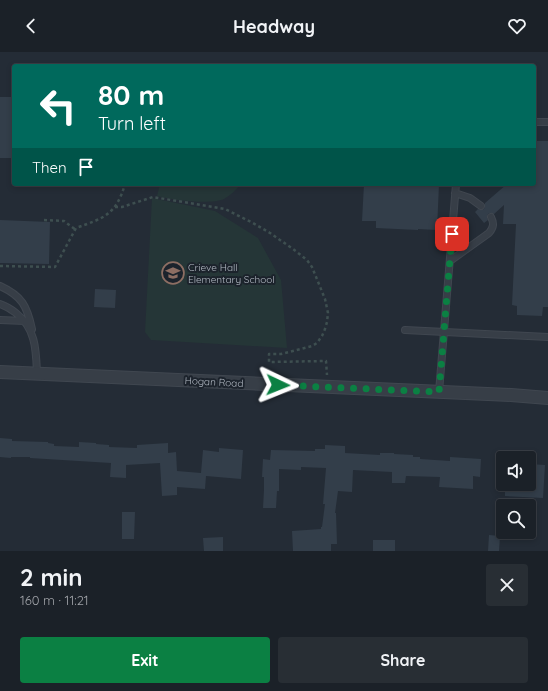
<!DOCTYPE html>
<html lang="en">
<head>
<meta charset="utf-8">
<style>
	body { margin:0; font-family:Quicksand,sans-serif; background:#282e34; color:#f1f3f6; height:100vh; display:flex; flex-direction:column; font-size:15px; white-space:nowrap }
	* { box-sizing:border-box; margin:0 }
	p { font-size:13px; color:#a0a3a8 }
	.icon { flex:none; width:22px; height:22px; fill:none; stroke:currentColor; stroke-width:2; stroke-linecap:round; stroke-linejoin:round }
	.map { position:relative; height:499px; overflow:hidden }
	.panel { display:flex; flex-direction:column; background:#1b2128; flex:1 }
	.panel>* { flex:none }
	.top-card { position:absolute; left:12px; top:12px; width:524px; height:122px; border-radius:4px; box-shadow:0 2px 6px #0003,0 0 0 1px #393e45; background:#00695c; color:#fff; overflow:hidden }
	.buttons { position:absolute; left:496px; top:399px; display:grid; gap:8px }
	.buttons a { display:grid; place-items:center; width:40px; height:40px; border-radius:4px; background:#1b2128; box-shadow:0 2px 6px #0003,0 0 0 1px #393e45; font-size:20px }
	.pin { position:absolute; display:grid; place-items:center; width:34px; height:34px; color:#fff; margin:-17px; border-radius:8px; box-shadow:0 2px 6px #0006 }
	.me { position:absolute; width:44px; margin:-22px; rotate:92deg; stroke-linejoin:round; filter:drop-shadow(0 0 3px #0008) }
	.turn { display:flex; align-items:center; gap:14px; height:84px; padding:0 20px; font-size:18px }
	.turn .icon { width:52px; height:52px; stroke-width:2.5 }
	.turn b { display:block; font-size:28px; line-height:34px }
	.then { display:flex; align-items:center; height:38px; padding:0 20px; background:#0003; gap:8px; font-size:15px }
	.round { display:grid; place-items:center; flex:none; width:42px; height:42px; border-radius:4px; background:#282e34 }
	.summary { display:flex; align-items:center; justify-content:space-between; height:68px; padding:0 20px }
	h1 { font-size:24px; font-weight:700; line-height:30px }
	.action { display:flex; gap:8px; margin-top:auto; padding:8px 20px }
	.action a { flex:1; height:46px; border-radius:4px; background:#0b8043; color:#fff; font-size:16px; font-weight:700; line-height:46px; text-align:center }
	.action a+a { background:#282e34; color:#f1f3f6 }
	header { display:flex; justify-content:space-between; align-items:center; height:52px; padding:0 20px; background:#1b2128; font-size:18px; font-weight:700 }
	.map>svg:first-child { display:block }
	.park { fill:#253637 }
	.water { fill:url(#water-waves) }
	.building { fill:#333e4a }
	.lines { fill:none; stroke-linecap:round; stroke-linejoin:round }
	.lane-casing { stroke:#404750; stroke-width:8 }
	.street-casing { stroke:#404750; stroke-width:14 }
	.path { stroke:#3e4f50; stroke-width:2.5; stroke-dasharray:3 3; stroke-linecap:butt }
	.lane { stroke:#373e47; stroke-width:6 }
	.street { stroke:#373e47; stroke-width:12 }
	.route { stroke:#0b8043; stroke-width:7; stroke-dasharray:0 12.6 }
	.labels { text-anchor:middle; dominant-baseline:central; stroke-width:4; stroke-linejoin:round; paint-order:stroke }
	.poi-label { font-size:10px; fill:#b2b9c3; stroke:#1c232c; text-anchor:start }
	.street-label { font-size:10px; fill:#b2b9c3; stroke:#1c232c }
</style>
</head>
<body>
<header><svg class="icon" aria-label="back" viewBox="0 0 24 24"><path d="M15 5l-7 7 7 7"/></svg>Headway<svg class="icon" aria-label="heart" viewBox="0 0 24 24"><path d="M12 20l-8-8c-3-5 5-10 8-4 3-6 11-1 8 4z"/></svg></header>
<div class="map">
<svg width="548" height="499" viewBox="0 0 548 499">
	<defs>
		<pattern id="water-waves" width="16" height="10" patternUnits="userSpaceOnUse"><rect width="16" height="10" fill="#182432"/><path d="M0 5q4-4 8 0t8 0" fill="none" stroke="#37424e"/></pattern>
	</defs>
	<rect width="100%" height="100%" fill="#242c36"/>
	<path class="park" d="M160,132H241C236,138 231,143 224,147C210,153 172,148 157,144Z
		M152,146L215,159L258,186L281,228L287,296L151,288L145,280Z"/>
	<path class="water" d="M514,448L533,449L532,459H529V454H513Z"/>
	<path class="building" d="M0,45H14V106H0Z
		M534,89H548V255H543L542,264L517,263V254L512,253L516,172H503L504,153L494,162L491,161L488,162L487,165L488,168L484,171L475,160L478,157L481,158L484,157L485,154V151L507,132H534Z
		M364,132H439L437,178L418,177V178L376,176V169H362Z
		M0,168L50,170L49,212L0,211Z
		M95,237L116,238L115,256L94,255Z
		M0,386L12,387V389L48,390V391L54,392V394L79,395V390L96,391V392L109,393V395L137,396V393L168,391V401L176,400L177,419L201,421L203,398L219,400V396L243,398L241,427L206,424L205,437L177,435V443L162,444L160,411L126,413V426L110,425L111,411L30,406V405H11V406L0,405Z
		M325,393L345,394V401L380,403V401H394V402L413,403V405H420V407L450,409V405L481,407L480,425L473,424V437L439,435L440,425L406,424L405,431H392V420L353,418L352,440L338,439L335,461H336L337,492H331V499H293L292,479L321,477V475H322L325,452H323L326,416L301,415V418L279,417V439H277L276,456H263L264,438V425H262L263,407L270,408L271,398L315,399V397H325Z
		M529,412L545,413L543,446L505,444V432H529Z
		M122,460H135L134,487H122Z
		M489,483L500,484L499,499H488Z
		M223,485V499H204L203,486Z
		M373,488H395V499H373Z"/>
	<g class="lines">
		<g class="lane-casing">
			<path id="lane" d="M534,70H548
				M455,141L470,146L481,154
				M450,209L489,181C494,175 494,171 491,165
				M0,234C22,244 27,254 32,277
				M0,252C6,254 11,257 16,261C36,277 36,298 37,321
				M0,268L25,269
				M405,278L548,285
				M439,340L456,132"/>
		</g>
		<g class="street-casing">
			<path id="street" d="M0,320L511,343L548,346"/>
		</g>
		<path class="path" d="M115,155H122L153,145L225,157L253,171L270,181L293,197L307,208L312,215L325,247L328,261L327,270L325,277L322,284L317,291L312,294L281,302H269V310L326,309L327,323
			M44,168L64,169L76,178
			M0,214L55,215L76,176C104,166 116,163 125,132"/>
		<use href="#lane" class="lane"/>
		<use href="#street" class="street"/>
	</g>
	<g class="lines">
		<path class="route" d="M278,333L439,340L452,182"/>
	</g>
	<defs>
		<g id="school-ring" transform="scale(1.15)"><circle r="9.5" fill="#1c232c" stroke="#8d6e63" stroke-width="1.5"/><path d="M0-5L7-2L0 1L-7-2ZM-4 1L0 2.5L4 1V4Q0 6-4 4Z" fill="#8d6e63"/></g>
	</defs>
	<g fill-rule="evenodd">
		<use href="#school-ring" x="173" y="221"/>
	</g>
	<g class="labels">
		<g class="poi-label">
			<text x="188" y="215">Crieve Hall<tspan x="188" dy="12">Elementary School</tspan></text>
		</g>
		<g class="street-label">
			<text transform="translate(214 330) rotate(3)">Hogan Road</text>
		</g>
	</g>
</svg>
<div class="buttons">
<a><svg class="icon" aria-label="sound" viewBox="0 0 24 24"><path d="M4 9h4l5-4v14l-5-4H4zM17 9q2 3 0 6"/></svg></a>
<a><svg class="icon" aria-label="search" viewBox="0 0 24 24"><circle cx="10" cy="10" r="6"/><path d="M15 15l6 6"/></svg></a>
</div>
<div class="pin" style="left:452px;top:182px;background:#d93025"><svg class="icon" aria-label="arrive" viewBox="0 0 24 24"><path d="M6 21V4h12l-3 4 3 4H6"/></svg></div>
<svg class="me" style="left:278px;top:333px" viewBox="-20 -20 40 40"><path d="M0-17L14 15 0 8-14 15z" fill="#0b8043" stroke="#fff" stroke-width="4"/></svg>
<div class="top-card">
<div class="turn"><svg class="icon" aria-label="left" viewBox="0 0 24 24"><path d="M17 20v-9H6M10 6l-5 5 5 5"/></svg><div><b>80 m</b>Turn left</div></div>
<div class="then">Then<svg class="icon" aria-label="arrive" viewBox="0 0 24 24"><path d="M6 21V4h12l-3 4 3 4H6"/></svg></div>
</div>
</div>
<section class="panel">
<div class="summary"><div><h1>2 min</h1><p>160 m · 11:21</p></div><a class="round"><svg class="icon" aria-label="close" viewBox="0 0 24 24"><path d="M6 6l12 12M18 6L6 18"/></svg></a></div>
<div class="action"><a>Exit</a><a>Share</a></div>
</section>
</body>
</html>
